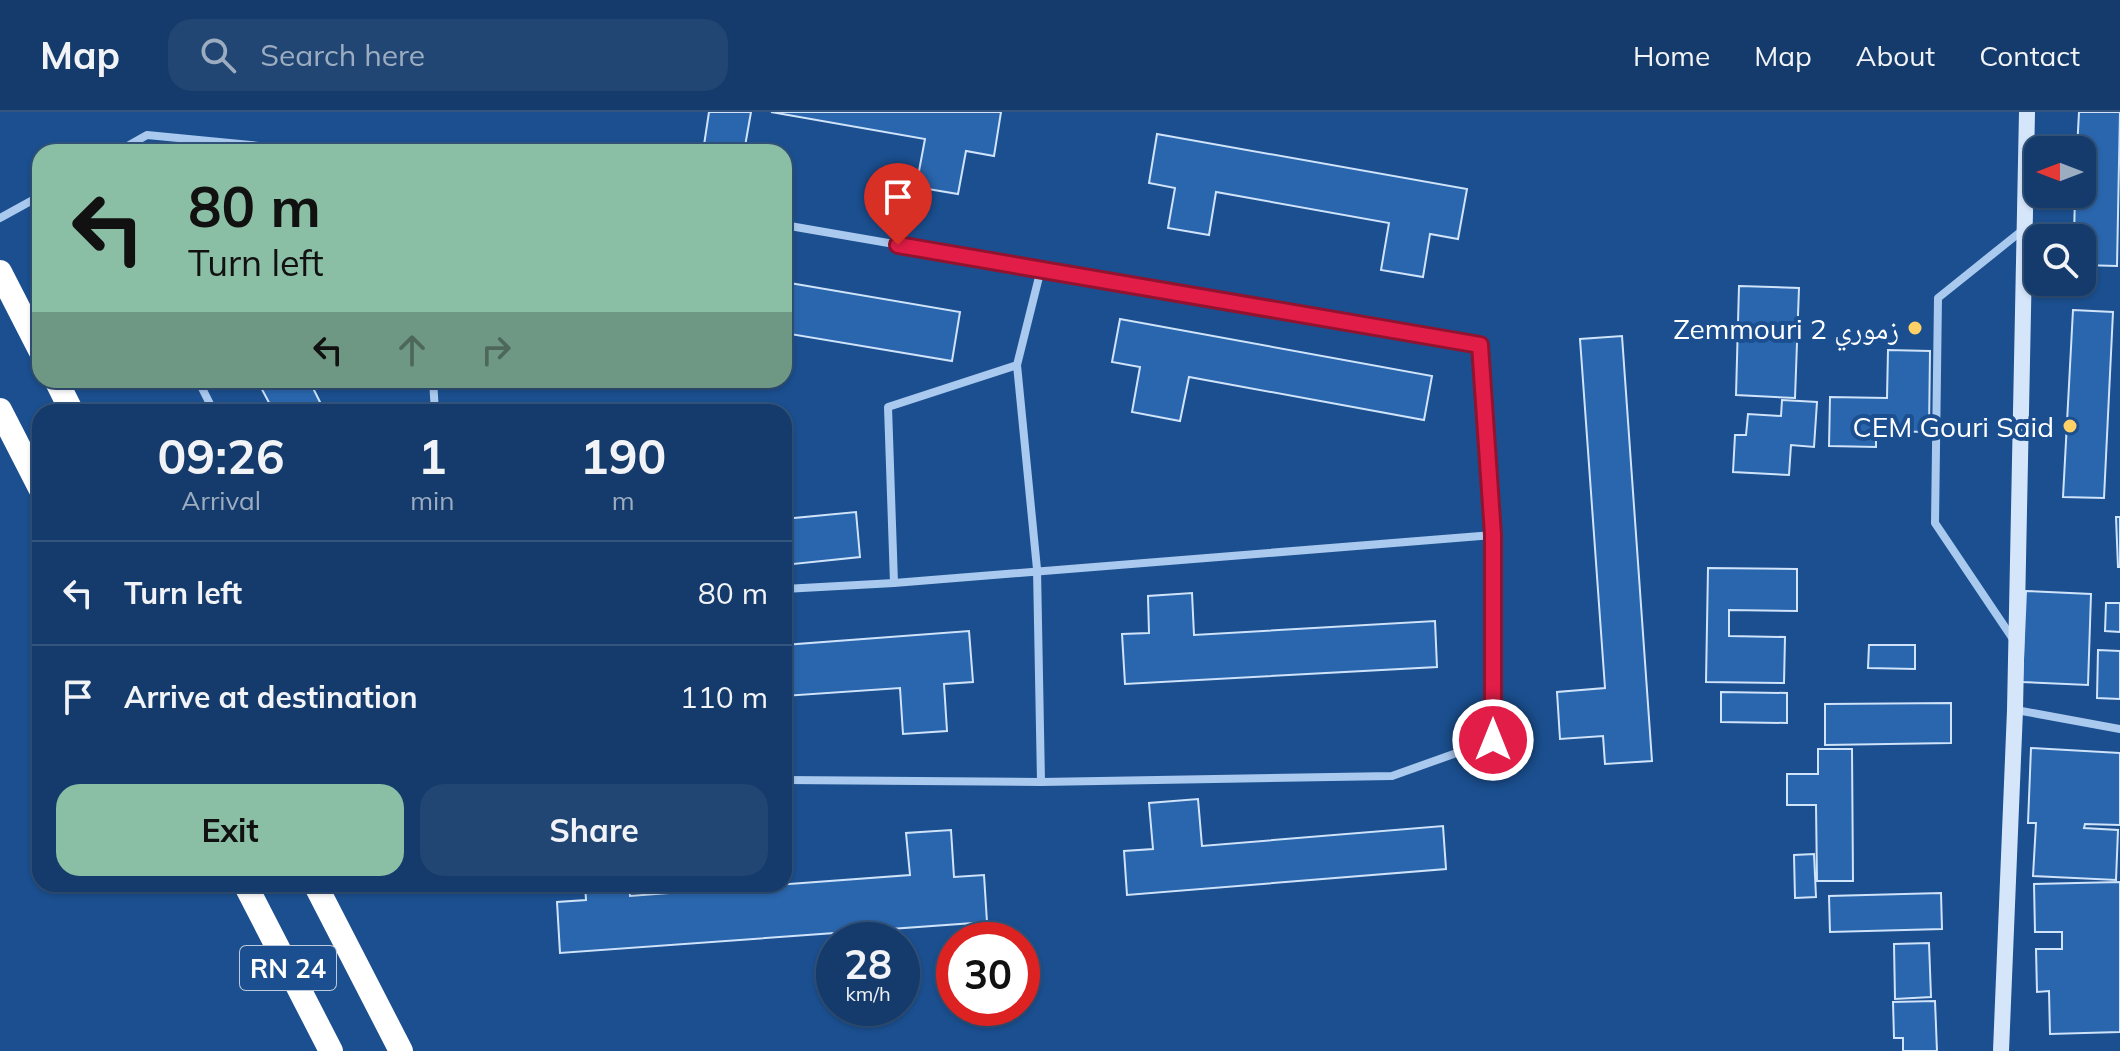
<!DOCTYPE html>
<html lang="en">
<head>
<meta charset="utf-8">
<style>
	body { margin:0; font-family:Mulish,"Noto Naskh Arabic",sans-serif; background:#214673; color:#f1f3f6; height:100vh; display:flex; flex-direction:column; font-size:30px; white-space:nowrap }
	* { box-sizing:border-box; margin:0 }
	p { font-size:26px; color:#9dadc1 }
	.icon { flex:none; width:44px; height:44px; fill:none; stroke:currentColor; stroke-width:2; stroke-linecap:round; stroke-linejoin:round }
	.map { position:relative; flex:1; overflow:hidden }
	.sheet { position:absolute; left:32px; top:292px; width:760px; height:488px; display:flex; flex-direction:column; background:#143b6b; border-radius:24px; box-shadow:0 2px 6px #0004,0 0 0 2px #33557e }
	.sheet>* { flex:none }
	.banner { position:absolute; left:32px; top:32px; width:760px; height:244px; border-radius:24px; box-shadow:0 2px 6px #0004,0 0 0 2px #33557e; background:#8abfa5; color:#111; overflow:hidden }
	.needle { width:52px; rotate:270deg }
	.fabs { position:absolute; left:2024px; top:24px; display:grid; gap:16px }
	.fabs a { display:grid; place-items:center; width:72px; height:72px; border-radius:16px; background:#143b6b; box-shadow:0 2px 6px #0004,0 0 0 2px #33557e; font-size:40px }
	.speed { position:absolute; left:816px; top:810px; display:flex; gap:16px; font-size:40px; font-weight:700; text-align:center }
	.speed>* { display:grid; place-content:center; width:104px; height:104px; border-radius:50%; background:#143b6b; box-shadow:0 2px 6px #0004,0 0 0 2px #33557e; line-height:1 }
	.speed small { font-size:20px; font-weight:400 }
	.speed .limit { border:12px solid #d22; background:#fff; color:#111 }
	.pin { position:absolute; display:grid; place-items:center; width:68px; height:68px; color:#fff; margin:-82px -34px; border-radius:50% 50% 50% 0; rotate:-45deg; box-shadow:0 0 8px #0007 }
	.pin .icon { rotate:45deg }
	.me { position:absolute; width:88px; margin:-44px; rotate:0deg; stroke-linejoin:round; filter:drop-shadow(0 0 6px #0008) }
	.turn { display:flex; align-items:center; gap:28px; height:168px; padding:0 24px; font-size:36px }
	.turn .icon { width:104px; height:104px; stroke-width:2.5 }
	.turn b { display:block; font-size:56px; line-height:68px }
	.lanes { display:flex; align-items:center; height:76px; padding:0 24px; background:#0003; justify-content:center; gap:40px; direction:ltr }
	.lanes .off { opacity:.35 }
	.eta { display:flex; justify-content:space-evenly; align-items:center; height:136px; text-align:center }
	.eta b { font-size:48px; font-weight:700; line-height:56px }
	.action { display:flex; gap:16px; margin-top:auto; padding:16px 24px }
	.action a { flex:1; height:92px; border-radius:24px; background:#8abfa5; color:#111; font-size:32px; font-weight:700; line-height:92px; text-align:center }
	.action a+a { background:#214673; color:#f1f3f6 }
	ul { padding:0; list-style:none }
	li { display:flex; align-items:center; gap:24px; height:104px; padding:0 24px; border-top:2px solid #33557e }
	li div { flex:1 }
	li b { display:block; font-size:30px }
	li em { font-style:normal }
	header { display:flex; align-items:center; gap:48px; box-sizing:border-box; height:112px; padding:0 40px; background:#143b6b; border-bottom:2px solid #33557e }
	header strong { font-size:38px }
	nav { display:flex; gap:44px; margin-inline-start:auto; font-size:28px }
	.search { width:560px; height:72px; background:#214673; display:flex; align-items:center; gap:20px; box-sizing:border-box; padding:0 28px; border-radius:24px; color:#9dadc1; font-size:30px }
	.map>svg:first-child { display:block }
	.building { fill:#2a66ad; stroke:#cfe3fa; stroke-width:2 }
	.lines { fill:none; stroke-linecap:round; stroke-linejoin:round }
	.street { stroke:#a9c9ee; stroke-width:8 }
	.secondary { stroke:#d6e6fa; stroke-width:16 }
	.highway { stroke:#fff; stroke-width:24 }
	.route-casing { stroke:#92132f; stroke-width:20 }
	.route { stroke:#e11d48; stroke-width:14 }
	.poi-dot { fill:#ffd166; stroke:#1b4f8f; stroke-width:3 }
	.labels { text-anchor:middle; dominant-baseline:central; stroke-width:8; stroke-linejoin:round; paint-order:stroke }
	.shield { fill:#1b4f8f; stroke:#bbcadd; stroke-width:2 }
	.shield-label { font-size:26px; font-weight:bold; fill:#fff }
	.poi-label { font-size:28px; fill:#fff; stroke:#1b4f8f; text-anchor:end }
</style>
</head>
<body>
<header>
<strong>Map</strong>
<div class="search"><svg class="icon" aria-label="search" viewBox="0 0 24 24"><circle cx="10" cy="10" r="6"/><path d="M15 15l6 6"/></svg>Search here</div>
<nav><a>Home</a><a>Map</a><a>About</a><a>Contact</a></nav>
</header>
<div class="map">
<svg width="2120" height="939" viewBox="0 0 2120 939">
	<rect width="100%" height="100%" fill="#1b4f8f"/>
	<path class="building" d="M709,0H751L744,40L704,33Z
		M771,0H1001L994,44L966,39L958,82L916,75L925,27Z
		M2079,0H2120L2117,154L2082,153V126H2074L2075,82H2082V38H2077Z
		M1157,22L1467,77L1458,127L1430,122L1423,165L1381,158L1389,111L1216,80L1209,123L1168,116L1175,76L1149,71Z
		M784,170L960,200L952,249L784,221Z
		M1739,174L1799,176L1795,286L1736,283Z
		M2073,198L2113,200L2104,386L2063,385Z
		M1120,207L1432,264L1424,308L1189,265L1180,309L1132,300L1140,255L1112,250Z
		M1622,224L1652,649L1605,652L1603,624L1560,627L1557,580L1605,576L1580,227Z
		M1888,238L1930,239L1929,320L1876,319V335L1829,334L1830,285L1887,286Z
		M257,268H309L325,300H274Z
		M1782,288L1817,290L1814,335L1791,333L1789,363L1733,360L1735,323H1746L1748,302L1781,304Z
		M856,400L860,445L784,453V407Z
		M2116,405H2120V455H2118Z
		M1708,456L1797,457V499L1729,498V524L1785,525L1784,571L1706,570Z
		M2026,479L2091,482L2088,573L2022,570Z
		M1192,481L1194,523L1435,509L1437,555L1125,572L1122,522L1149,521L1148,484Z
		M2106,491H2120V520L2105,519Z
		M969,519L973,570L944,572L947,619L903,622L900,576L784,584V533Z
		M1869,533H1915V557L1868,556Z
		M2098,538L2120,539V587L2097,586Z
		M1721,580L1787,581V611L1721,610Z
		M1951,591V631L1825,633V592Z
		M2031,636L2120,641V713L2085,712L2084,716L2118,718L2116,768L2033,764L2036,711H2028Z
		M1818,637H1852L1853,769H1817L1816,693H1787V662H1818Z
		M1198,687L1202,734L1443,714L1446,757L1127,783L1124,739L1153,737L1149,691Z
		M951,718L954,765L984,763L987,810L560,841L557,790L586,788L585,772H629L630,784L910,763L906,721Z
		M1814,742L1816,785L1795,786L1794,743Z
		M2120,770V920L2050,922L2049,879L2037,880L2036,837H2062V820H2035L2034,772Z
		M1941,781L1942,817L1830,820L1829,784Z
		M1929,831L1931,885L1895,887L1894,832Z
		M1935,889L1937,939H1903V926H1894L1893,890Z"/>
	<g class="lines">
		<path class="street" d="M117,40L147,23L322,40
			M0,106L40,84
			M784,113L1480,233L1493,423L894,471
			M1017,253L1041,157
			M198,268L214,300
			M433,268L435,300
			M784,477L894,471L888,295L1017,253L1037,457L1041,670L784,668
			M2015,530L1935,411L1938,186L2024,117
			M2016,598L2120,617
			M1041,670L1392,664L1493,628V423"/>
		<path class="secondary" d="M2001,939L2015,598L2027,0"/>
		<path class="highway" d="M0,160L40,238
			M56,268L72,300
			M0,298L40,376
			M245,772L331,939
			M315,772L401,939"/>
	</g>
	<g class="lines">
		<g class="route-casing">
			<path id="route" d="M898,133L1480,233L1493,423V628"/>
		</g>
		<use href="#route" class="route"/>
	</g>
	<g class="poi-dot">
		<circle cx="1915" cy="216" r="8"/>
		<circle cx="2070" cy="314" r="8"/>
	</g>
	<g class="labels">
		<rect class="shield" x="240" y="834" width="96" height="44" rx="6"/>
		<g class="shield-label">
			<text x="288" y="856">RN 24</text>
		</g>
		<g class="poi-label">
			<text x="1899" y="216">Zemmouri 2 زموري</text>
			<text x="2054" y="314">CEM Gouri Said</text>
		</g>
	</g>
</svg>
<div class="fabs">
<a><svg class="needle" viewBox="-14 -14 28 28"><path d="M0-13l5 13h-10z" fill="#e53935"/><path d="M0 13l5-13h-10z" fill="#9dadc1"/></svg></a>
<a><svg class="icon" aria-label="search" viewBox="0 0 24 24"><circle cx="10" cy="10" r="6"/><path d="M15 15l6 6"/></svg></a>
</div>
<div class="speed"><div>28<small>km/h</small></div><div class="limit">30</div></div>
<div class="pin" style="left:898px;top:133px;background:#d93025"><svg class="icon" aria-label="arrive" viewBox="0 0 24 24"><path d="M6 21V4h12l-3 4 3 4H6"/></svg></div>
<svg class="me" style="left:1493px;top:628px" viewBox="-20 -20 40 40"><circle r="17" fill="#e11d48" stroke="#fff" stroke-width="3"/><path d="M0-11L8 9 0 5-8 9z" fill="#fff"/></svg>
<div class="banner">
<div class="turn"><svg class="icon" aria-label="left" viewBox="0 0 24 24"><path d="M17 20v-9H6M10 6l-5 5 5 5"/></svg><div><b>80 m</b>Turn left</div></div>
<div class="lanes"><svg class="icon" aria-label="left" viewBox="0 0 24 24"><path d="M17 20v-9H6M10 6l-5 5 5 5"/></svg><svg class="icon off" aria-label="ahead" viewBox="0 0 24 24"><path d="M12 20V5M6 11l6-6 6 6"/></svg><svg class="icon off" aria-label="right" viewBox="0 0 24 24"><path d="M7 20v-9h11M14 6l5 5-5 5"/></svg></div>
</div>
<section class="sheet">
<div class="eta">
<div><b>09:26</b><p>Arrival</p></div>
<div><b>1</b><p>min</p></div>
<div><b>190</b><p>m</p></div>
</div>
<ul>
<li><svg class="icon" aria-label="left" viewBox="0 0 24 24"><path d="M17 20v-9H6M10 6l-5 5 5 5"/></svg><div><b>Turn left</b></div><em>80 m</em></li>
<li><svg class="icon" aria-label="arrive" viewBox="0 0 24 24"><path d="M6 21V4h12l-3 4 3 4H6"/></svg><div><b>Arrive at destination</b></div><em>110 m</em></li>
</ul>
<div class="action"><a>Exit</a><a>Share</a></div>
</section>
</div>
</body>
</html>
